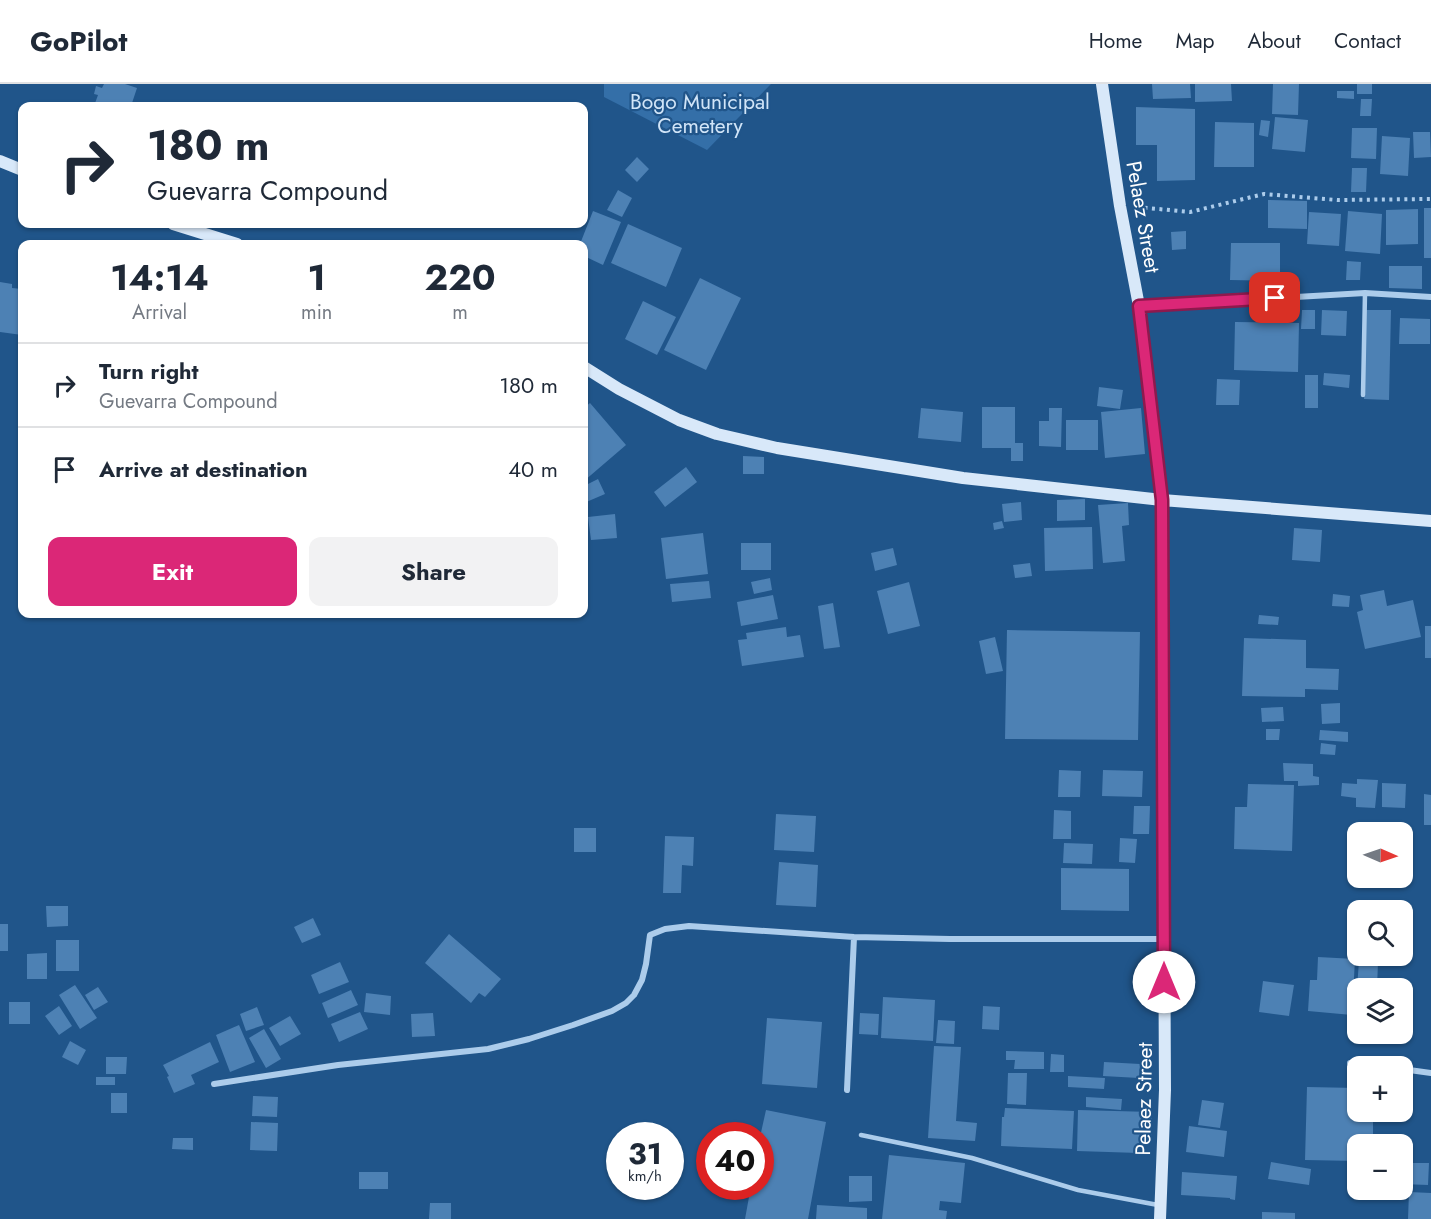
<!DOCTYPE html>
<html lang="en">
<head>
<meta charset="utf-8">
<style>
	body { margin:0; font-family:Jost,sans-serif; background:#f2f2f3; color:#1f2937; height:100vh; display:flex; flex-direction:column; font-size:22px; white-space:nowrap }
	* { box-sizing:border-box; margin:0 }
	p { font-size:20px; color:#747a83 }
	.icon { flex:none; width:33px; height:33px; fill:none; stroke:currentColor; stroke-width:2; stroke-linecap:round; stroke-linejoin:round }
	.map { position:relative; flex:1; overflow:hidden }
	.details { position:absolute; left:18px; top:156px; width:570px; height:378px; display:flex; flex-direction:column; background:#fff; border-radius:12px; box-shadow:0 2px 4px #0004 }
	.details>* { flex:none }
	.hud { position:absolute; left:18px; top:18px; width:570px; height:126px; border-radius:12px; box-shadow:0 2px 4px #0004; background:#fff; color:#1f2937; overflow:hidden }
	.needle { width:39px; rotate:92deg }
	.tools { position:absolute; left:1347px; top:738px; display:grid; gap:12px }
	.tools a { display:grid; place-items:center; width:66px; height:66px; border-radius:12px; background:#fff; box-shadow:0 2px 4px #0004; font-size:30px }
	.speed { position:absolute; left:606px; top:1038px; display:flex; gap:12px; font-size:30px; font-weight:700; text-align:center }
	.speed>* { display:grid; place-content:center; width:78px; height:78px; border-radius:50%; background:#fff; box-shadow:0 2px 4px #0004; line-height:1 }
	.speed small { font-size:15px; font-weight:400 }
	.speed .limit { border:9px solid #d22; background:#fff; color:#111 }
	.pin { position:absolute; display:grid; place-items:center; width:51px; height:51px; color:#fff; margin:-26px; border-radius:12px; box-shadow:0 3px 9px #0006 }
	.me { position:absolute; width:66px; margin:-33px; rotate:0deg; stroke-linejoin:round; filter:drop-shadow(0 0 4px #0008) }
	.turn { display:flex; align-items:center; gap:21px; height:126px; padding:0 30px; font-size:27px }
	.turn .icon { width:78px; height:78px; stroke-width:2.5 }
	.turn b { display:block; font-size:42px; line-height:51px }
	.eta { display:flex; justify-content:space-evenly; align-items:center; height:102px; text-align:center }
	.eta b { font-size:36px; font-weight:700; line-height:42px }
	.primary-button { display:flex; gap:12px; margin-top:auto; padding:12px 30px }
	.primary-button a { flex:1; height:69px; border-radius:12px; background:#db2777; color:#fff; font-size:24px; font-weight:700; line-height:69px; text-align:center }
	.primary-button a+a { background:#f2f2f3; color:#1f2937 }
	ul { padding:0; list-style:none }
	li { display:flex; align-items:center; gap:18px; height:84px; padding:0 30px; border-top:2px solid #e0e1e3 }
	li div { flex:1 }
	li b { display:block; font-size:22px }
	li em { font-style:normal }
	header { display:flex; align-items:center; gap:36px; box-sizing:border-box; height:84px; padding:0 30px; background:#fff; border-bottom:2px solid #e0e1e3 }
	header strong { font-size:28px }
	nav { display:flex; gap:33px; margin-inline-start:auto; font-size:21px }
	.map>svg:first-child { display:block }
	.green { fill:#346fa8 }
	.building { fill:#4d81b4 }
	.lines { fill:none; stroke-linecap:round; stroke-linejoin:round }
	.path { stroke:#accceb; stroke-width:4; stroke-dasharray:3 4.5; stroke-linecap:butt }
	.lane { stroke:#accceb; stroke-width:4.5 }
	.street { stroke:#accceb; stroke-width:6 }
	.secondary { stroke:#d8e8f9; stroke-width:12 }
	.route-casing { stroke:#8e194d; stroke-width:15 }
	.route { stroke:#db2777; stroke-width:10 }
	.labels { text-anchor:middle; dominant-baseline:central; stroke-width:4.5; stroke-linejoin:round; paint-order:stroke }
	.park-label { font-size:21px; fill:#d1e5f8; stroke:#20558a }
	.street-label { font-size:21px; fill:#fff; stroke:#20558a }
</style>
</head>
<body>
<header>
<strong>GoPilot</strong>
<nav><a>Home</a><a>Map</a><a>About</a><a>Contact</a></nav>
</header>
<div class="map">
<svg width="1431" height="1135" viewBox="0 0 1431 1135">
	<rect width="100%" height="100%" fill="#20558a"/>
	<path class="green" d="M604,0H771L707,66L604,13Z"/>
	<path class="building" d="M104,0H125L137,4L131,22H94L98,11L94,10L96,2L102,4Z
		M1152,0H1190L1191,14L1153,15Z
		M1195,0H1231L1232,17L1195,18Z
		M1273,0H1299L1298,31L1272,30Z
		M1357,0H1372V10H1357Z
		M1337,7H1354V15L1337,14Z
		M1361,15H1372L1371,32H1360Z
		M1136,23L1195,25V96L1157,97V61H1136Z
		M1275,33L1308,36L1305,68L1272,65Z
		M1261,36L1270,37L1268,53L1259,51Z
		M1215,38L1254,39V83H1214Z
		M1352,44H1377L1376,75L1351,74Z
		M1413,48H1430L1431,73L1414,74Z
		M1382,52L1410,54L1408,92L1380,90Z
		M637,73L649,85L637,98L625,86Z
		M1352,84H1367L1366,108H1351Z
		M618,106L632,114L622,133L607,126Z
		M1268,116L1307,117V145L1268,144Z
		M1424,124H1431V174H1424Z
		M1418,125V160L1386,161V126Z
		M593,127L621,138L603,181L584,172V160H580Z
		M1348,127L1382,130L1380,170L1345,167Z
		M1309,128L1341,130L1339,162L1307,160Z
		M628,140L682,164L666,203L611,179Z
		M1186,147V165L1172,166L1171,148Z
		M1231,159H1280V197L1230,196Z
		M1347,177L1361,178L1360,196H1346Z
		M1389,182H1422V205L1389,204Z
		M700,194L741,214L706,286L664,266Z
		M0,198L12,200V204L22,205V251L0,248Z
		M643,217L676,233L657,271L625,255Z
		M1302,226H1315V245H1301Z
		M1322,226L1347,227L1346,252L1321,251Z
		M1366,226H1391L1389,316L1364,315Z
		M1400,234L1430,235V260H1399Z
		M1235,238L1299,239L1298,288L1234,286Z
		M1324,289L1350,291L1349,304L1323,301Z
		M1305,291H1318V324H1305Z
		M1217,295L1240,296L1239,321H1216Z
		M1099,303L1123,306L1120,325L1097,322Z
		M590,319L626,361L584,397V324Z
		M982,323H1015V359H1023V377H1011V364H982Z
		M921,324L963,328L961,358L918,354Z
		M1049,324H1062L1061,363L1039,362V337H1049Z
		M1141,324L1145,370L1105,374L1101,328Z
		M1066,336H1098V366H1066Z
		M743,372L764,373V390H743Z
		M686,383L697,398L665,423L654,408Z
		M598,395L605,410L584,419V402Z
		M1085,415V436L1057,437V416Z
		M1021,418L1022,436L1004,438L1002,420Z
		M1128,419L1129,441L1122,442L1125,477L1103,479L1098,421Z
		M615,430L617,454L591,456L588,433Z
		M1002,437L1004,444L994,446L993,439Z
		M1092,443L1093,485L1045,487L1044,444Z
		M1294,444L1322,446L1320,478L1292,476Z
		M703,449L708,490L666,495L661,454Z
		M741,459H771V486H741Z
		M893,464L897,481L875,487L871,469Z
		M1030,479L1032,492L1015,494L1013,481Z
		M770,494L772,506L754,510L751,498Z
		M709,497L711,514L672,518L670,500Z
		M909,498L920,542L888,550L877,507Z
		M1384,506L1387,522L1413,516L1421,553L1365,565L1357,528L1363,526L1360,511Z
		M1333,510L1350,512L1349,523L1332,522Z
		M773,511L778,535L741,542L737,518Z
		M833,519L840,563L824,565L818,522Z
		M1259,531L1279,533L1278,541L1258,540Z
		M1425,542H1431V574H1425Z
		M786,543L787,553L800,551L804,573L742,582L738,556L747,555L746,549Z
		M1007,546L1140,548L1138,656L1005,655Z
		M995,553L1003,587L986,590L979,557Z
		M1244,554L1306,556V584L1339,585L1338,606L1305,605V613L1242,612Z
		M1340,619V639L1322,640L1321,620Z
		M1283,623L1284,637L1262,638L1261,624Z
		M1266,645H1280L1279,656H1266Z
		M1320,646L1348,648V658L1319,656Z
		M1321,659L1336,661L1335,671L1320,670Z
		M1283,679L1313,680V692L1319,693V701L1298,702V697H1284Z
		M1059,686L1081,687L1080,713H1058Z
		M1103,686L1143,687L1142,713L1102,712Z
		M1357,695L1378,696L1375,724L1356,723V714L1341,712L1342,699L1357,700Z
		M1382,699L1406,700L1405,724L1382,723Z
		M1248,700L1294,701L1292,767L1234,765L1235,723H1247Z
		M1424,710L1431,711V741H1424Z
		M1134,722H1150L1149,750H1133Z
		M1054,726L1071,727V755H1053Z
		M776,730L816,732L814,768L774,766Z
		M574,744H596V768H574Z
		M665,752L694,753L693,782L682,781L681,809H663Z
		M1120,754L1137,755L1135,779L1119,778Z
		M1064,759L1093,760L1092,780L1063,779Z
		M779,778L818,781L816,823L776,821Z
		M1061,784L1129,785V827L1061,826Z
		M46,822H68V842L47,843Z
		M313,834L321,851L302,859L294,843Z
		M0,840H8V867H0Z
		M449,850L501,895L485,913L479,909L471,919L425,879Z
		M56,856H79V887H56Z
		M47,869V895H27V870Z
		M1318,873L1355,875L1352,931L1308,927L1310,896H1317Z
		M1359,877L1378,878L1377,904H1357Z
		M340,878L349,898L319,910L311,891Z
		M1263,897L1294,901L1289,932L1259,928Z
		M75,901L97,934L80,945L59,911Z
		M98,903L108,918L94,926L85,911Z
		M351,906L358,921L328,934L322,919Z
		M366,909L391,912L390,931L364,928Z
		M883,913L935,916L933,957L881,954Z
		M9,918H30V940H9Z
		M59,922L72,942L59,951L45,932Z
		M983,922L1000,923L999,946L982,945Z
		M257,923L264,941L246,947L240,930Z
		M360,928L368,945L339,958L331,940Z
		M433,929L435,952L412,953L411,930Z
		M860,929L879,930L878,951L859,950Z
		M290,932L301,950L280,962L269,944Z
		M767,934L822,938L817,1004L762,1000Z
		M938,936L955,937L954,960L936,959Z
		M239,941L255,978L230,988L216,951Z
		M264,945L281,975L266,984L249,954Z
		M70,957L86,966L78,981L62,973Z
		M210,958L219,978L191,991L195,1000L174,1009L167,993L169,992L163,981Z
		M934,962L961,963L956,1037L977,1039L975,1057L928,1054Z
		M1006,967L1044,968V985H1014L1015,976H1006Z
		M1051,970L1064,971V988H1050Z
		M106,973H127L126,990H106Z
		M1104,978L1140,980L1139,994L1103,992Z
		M1008,989H1027L1026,1021L1007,1020Z
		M1068,992L1105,994L1104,1005L1068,1003Z
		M96,993H115V1001H96Z
		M1307,1003L1357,1004L1358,1028H1373V1060H1358V1077L1305,1076Z
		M111,1009H127V1029H111Z
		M253,1012L278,1013L277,1033L252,1032Z
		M1086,1013L1122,1015L1121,1026L1086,1023Z
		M1202,1016L1224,1019L1220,1044L1198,1041Z
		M1005,1024L1074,1027L1072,1065L1001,1062L1002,1033H1004Z
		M766,1026L826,1038L808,1135H745L751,1102H760V1053Z
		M1078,1026L1152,1028L1151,1060H1139V1069L1077,1067Z
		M251,1038L278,1039L277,1067L250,1066Z
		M1189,1042L1227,1047L1224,1073L1186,1068Z
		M173,1054H193V1066L172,1065Z
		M889,1071L965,1079L961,1119L940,1117L939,1126L947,1127L946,1135H882Z
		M1271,1078L1311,1085L1309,1101L1268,1095Z
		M1402,1079H1429L1428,1101L1402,1100Z
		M359,1088H388V1105H359Z
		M1182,1088L1237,1092L1235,1116L1230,1115V1114L1181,1111Z
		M849,1092H872V1117L849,1118Z
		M1409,1108L1431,1109V1135H1408Z
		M430,1119H451V1135H429Z
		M817,1121L867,1124V1135H816Z
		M1262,1128L1295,1129V1135H1262Z"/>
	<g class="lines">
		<path class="path" d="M1137,123L1190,128L1264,110L1337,116L1431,115"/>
		<path class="lane" d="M1363,311L1365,209
			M861,1051L972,1074L1078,1106L1158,1121"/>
		<path class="street" d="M1139,222L1365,209L1431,213
			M1350,979L1379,982
			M1402,985L1431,989
			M214,1000L338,981L488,965L529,955L573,941L612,927L626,919L634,911L642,896L646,880L650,851L665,845L689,842L854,853L950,855H1164
			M847,1006L854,853"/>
		<path class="secondary" d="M1102,0L1120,122L1139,222L1162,416L1165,1006L1160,1135
			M0,77L22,86
			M173,140L237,160
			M584,283L619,305L679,336L717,350L777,364L963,394L1162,416L1431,437"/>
	</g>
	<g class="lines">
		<g class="route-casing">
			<path id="route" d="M1164,898L1162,416L1139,222L1275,214"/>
		</g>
		<use href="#route" class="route"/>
	</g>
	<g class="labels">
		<g class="park-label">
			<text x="700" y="18">Bogo Municipal<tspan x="700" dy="24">Cemetery</tspan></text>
		</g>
		<g class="street-label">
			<text transform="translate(1143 133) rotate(80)">Pelaez Street</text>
			<text transform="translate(1144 1015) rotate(-89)">Pelaez Street</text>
		</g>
	</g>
</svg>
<div class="tools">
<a><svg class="needle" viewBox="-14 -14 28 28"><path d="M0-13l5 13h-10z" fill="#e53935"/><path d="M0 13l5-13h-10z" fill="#747a83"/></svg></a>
<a><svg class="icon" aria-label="search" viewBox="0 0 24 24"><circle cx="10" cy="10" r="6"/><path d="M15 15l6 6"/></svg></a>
<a><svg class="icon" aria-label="layers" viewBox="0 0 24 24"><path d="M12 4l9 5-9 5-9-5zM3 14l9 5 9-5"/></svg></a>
<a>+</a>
<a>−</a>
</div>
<div class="speed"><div>31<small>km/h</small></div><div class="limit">40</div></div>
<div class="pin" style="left:1275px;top:214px;background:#d93025"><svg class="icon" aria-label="arrive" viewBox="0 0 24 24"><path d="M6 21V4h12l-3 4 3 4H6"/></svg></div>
<svg class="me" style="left:1164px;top:898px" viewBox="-20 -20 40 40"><circle r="19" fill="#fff"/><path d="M0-13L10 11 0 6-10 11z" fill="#db2777"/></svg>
<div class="hud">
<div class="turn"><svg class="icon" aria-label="right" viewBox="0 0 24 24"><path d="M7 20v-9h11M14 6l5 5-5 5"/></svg><div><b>180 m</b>Guevarra Compound</div></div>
</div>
<section class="details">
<div class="eta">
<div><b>14:14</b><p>Arrival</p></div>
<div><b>1</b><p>min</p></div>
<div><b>220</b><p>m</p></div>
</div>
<ul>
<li><svg class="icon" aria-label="right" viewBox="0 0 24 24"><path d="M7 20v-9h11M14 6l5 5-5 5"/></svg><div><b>Turn right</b><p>Guevarra Compound</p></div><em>180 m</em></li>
<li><svg class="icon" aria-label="arrive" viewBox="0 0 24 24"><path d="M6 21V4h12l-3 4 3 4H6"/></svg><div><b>Arrive at destination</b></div><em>40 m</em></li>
</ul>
<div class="primary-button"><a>Exit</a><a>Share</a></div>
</section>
</div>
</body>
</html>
